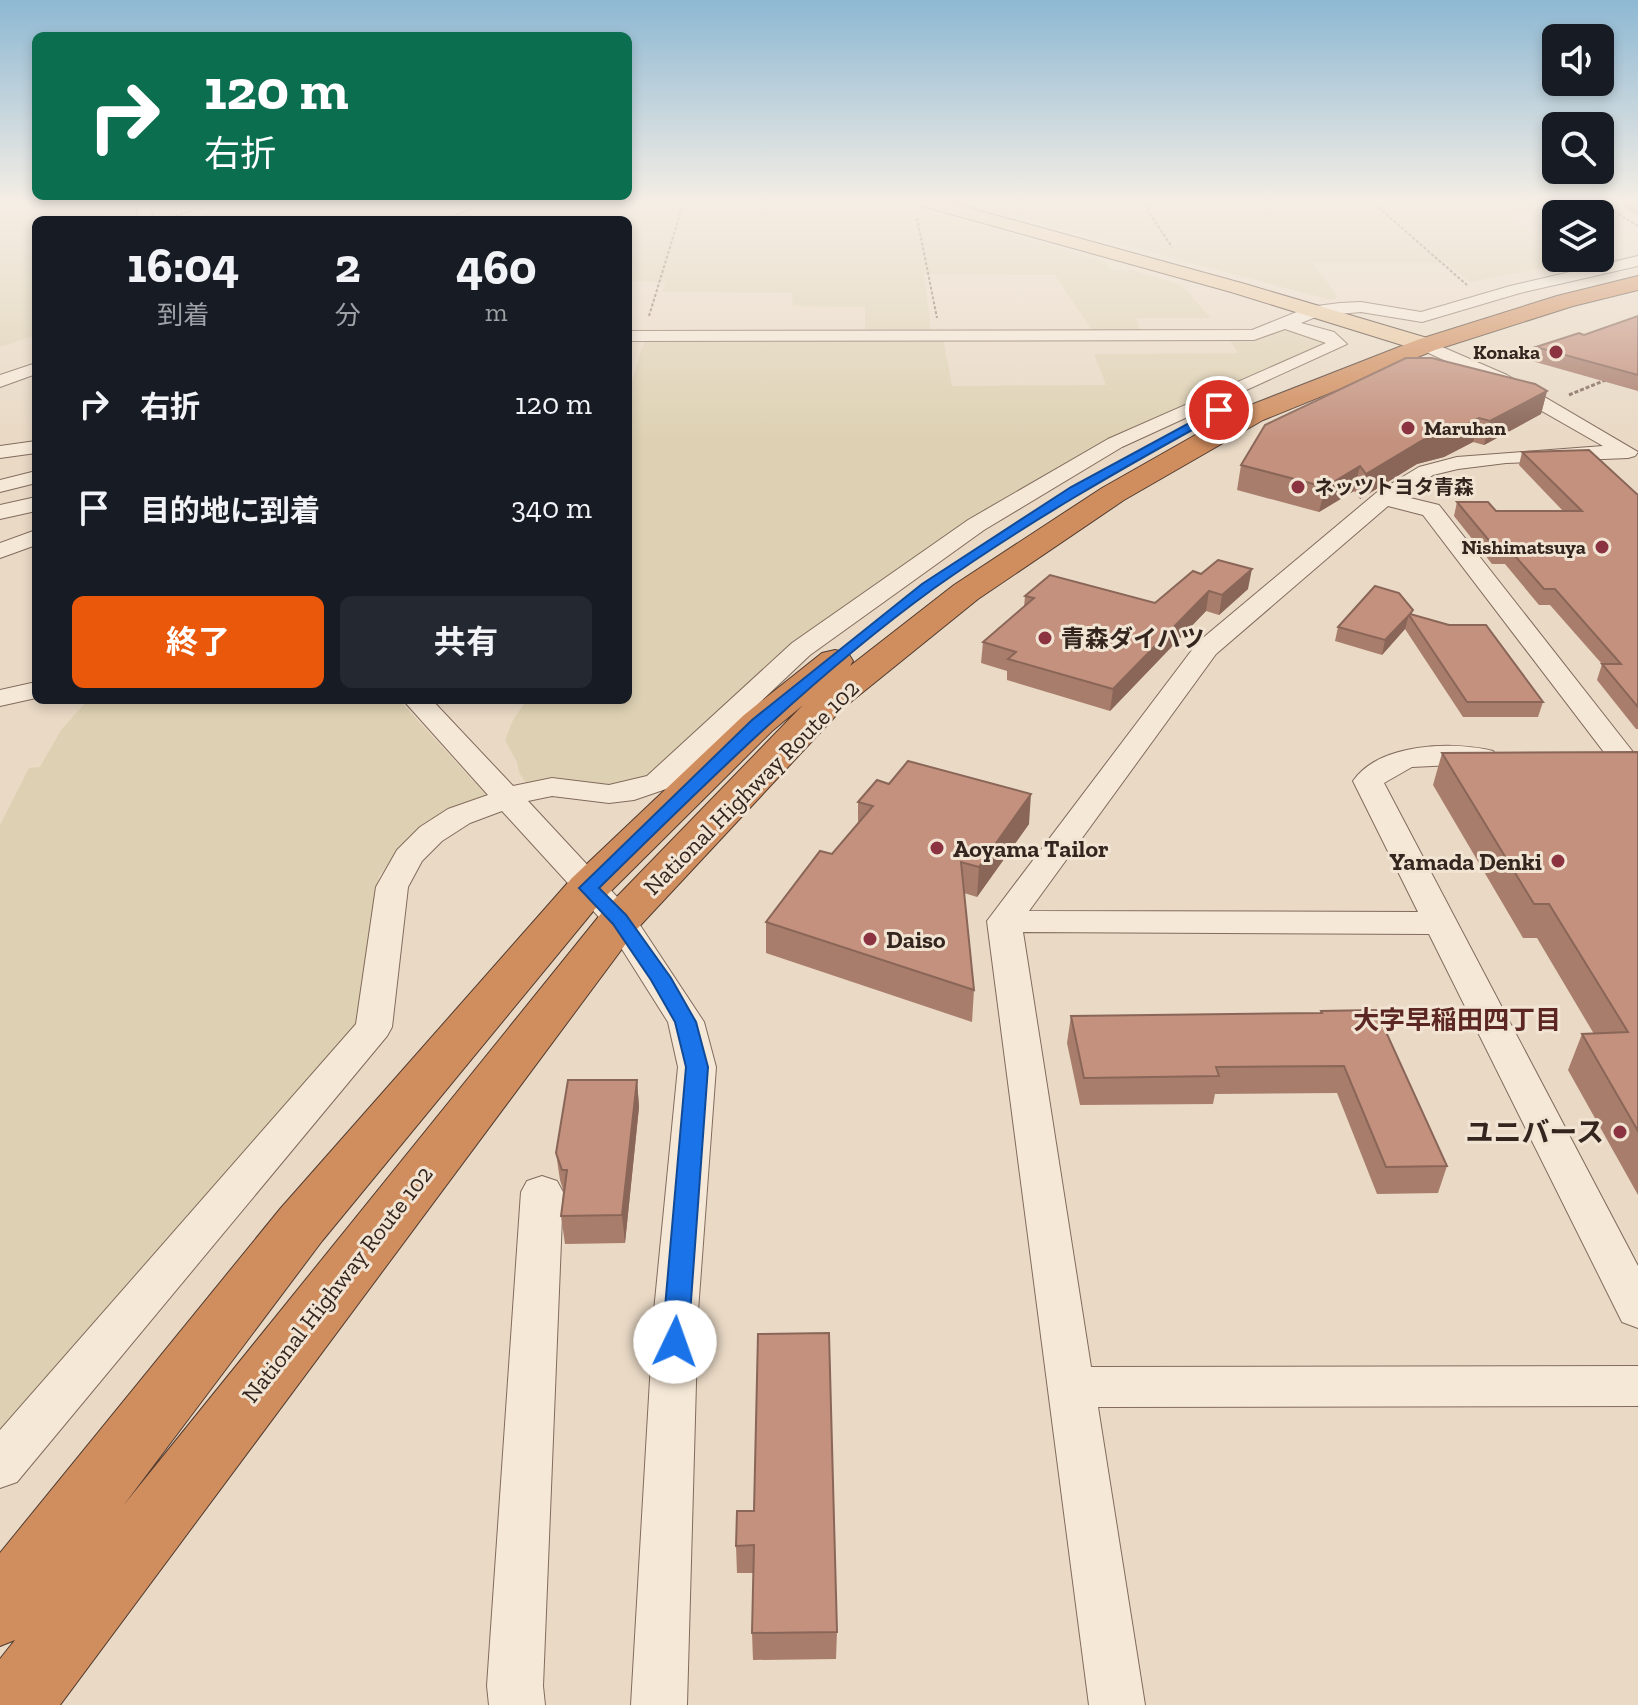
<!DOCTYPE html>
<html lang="ja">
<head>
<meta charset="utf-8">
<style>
	body { margin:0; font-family:"Zilla Slab","Noto Sans JP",serif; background:#242831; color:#f1f3f6; height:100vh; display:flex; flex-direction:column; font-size:30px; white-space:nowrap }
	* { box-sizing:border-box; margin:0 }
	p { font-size:26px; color:#9ea1a6 }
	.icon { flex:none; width:44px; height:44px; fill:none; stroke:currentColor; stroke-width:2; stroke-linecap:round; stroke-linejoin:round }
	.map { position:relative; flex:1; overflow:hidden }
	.details { position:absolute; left:32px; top:216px; width:600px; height:488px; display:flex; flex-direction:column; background:#171b24; border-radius:12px; box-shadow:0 4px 12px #0003 }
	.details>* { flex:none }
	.top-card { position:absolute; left:32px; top:32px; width:600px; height:168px; border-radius:12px; box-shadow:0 4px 12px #0003; background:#0b6e4f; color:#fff; overflow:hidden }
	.buttons { position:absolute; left:1542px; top:24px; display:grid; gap:16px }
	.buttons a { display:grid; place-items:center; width:72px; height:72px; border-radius:12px; background:#171b24; box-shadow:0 4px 12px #0003; font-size:40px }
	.pin { position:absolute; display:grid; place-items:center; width:68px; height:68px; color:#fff; margin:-34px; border:4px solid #fff; border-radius:50%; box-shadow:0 2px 8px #0007 }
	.me { position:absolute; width:88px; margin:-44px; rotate:3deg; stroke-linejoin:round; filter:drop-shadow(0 0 6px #0008) }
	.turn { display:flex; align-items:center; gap:28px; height:168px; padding:0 40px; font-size:36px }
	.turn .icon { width:104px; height:104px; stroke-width:2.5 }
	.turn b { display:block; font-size:56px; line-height:68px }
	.eta { display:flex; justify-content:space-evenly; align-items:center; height:136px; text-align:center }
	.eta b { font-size:48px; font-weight:700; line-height:56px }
	.button { display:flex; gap:16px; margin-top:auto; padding:16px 40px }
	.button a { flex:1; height:92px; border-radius:12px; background:#ea580c; color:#fff; font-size:32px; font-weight:700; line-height:92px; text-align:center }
	.button a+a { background:#242831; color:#f1f3f6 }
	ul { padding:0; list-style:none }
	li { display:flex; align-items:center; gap:24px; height:104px; padding:0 40px }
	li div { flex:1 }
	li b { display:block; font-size:30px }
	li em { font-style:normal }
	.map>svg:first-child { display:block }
	.farmland { fill:#ded1b3 }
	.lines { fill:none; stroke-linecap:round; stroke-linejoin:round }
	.minor-casing { stroke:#826b5d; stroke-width:2 }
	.major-casing { stroke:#503b30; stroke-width:2 }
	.highway-casing { stroke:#503b30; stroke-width:2 }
	.path-far1 { stroke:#826b5d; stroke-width:2; stroke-dasharray:3 2; stroke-linecap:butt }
	.path { stroke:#826b5d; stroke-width:3; stroke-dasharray:4 2; stroke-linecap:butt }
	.minor { fill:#f5e8d7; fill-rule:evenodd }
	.major { fill:#e9c8a0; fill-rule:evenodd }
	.highway { fill:#d08d5e; fill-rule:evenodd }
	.wall { fill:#a97d6c }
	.shaded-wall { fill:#896658 }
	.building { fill:#c4917e; stroke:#896658; stroke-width:2 }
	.route { fill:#1a73e8; stroke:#114b97; stroke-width:2 }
	.poi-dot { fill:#8b3340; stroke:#f2e4d3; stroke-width:3 }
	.labels { text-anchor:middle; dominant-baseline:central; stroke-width:6; stroke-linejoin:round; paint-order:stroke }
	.far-poi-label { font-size:20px; font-weight:bold; fill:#34261f; stroke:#f2e4d3; text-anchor:end }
	.poi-label { font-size:24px; font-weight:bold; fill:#34261f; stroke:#f2e4d3; text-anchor:start }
	.street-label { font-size:24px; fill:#34261f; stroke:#f2e4d3 }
	.neighbourhood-label { font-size:26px; font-weight:bold; fill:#5c2723; stroke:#f2e4d3 }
	.near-poi-label { font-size:28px; font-weight:bold; fill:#34261f; stroke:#f2e4d3; text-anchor:end }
</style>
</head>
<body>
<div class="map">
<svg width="1638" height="1705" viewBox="0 0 1638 1705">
	<rect width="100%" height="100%" fill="#e9d9c5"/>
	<path class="farmland" d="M0,201H109L106,220H36V335L0,347Z
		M161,201H893L1104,261L1111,270H1131L1181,285L1211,318H1136L1141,333H1094L1055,275L924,274L931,332L865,331V307L793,306L792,293L662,292L666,282L628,281V220H184L207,212L164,205Z
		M954,201H1588L1589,202H1490L1556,253V258L1568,263L1470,282L1447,263H1313L1338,297L1332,300Z
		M1282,330L1324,338L1328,345L1105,442L778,661L654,777L633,785H533L525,782L519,772L517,762L505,740L513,720L527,700H628V394L645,339H943L952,386L1106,385L1094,354L1238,353L1229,339Z
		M88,700H399L488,797L398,851L379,876L354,1040L0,1453V825L29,768L40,767L61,730Z"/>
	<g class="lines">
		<g class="minor-casing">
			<path id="minor" d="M135,201H149L153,220H139Z
				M1638,256V266L1520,293L1422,322L1361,312L1318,316L1301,323L1334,332L1347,344L1122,447L984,530L810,655L669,788L634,800L609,803L552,796L528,801L632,913L704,1022L716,1067L698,1311L687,1705H631L654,1311L678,1067L668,1022L608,927L502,811L470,823L442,841L422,861L408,887L392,1027L387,1036L17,1482L0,1488V1430L356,1024L376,887L397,850L420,827L448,809L488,795L403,700H432L513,786L552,778L609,785L647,776L792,643L968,520L1108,439L1326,343L1285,329L1254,340L628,341V331L1252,330L1309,307L1340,303L1361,302L1421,312L1510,286Z
				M1426,340L1507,375L1638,452L1635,456L1628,458L1506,463L1458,469L1433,475L1402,496L1439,505L1633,752L1638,758L1633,764L1623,767L1613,764L1423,515L1388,506L1216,654L1029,911L1418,912L1353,781C1379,743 1453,741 1493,751L1498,757L1493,763L1412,767L1384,783L1638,1266V1328L1622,1322L1429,934L1023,932L1091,1367L1638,1366V1406L1098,1407L1145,1705H1089L987,921L1198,642L1376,493L1419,467L1457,457L1603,446L1493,383L1420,349L1417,345Z
				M36,363V374L0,387V375Z
				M36,441V453L0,458V446Z
				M36,471V483L0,492V480Z
				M36,497V511L0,519V505Z
				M36,530V545L0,558V543Z
				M36,682V698L0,706V690Z
				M542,1176L557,1181L563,1192L543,1686L545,1705H489L487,1686L521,1192L527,1181Z"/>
		</g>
		<g class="major-casing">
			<path id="major" d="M916,201H944L1245,284L1434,340L1437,345L1426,352L1418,350L1231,292L918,205Z"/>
		</g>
		<g class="highway-casing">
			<path id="highway" d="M1638,276V290L1573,306L1435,350L1263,420L1124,500L978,599L842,709L636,930L60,1705H0V1659L15,1640L0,1646V1553L280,1209L572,878L744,715L822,653L835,650L848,653L853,661L850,666L954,585L1102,488L1243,408L1417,340L1557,296ZM803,705L604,910L123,1506L322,1241L604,898L772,731Z"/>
		</g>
		<path class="path-far1" d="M1141,201L1172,247
			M1371,201L1467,285
			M1597,201L1638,226
			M917,218L937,318
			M166,219L224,201
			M442,220L492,201
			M649,316L684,201"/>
		<path class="path" d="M1569,395L1608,379"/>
		<use href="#minor" class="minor"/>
		<use href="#major" class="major"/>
		<use href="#highway" class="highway"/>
	</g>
	<path class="wall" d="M1626,201H1638V216L1624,207Z
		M1638,316V391L1532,361L1536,347L1584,335Z
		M1547,391L1541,414L1484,445L1473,442L1444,457L1417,464L1360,499L1354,491L1319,512L1237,490L1241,465Z
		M1522,452L1638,495V729H1636L1597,680L1602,664L1550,605H1539L1505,564H1492L1454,516L1457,502L1496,511H1563L1519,465Z
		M1201,574L1248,589L1219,615L1206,611L1110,711L1007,680V671L981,663L983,642L1024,607L1025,596L1155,603Z
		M1412,615L1543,702L1538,717H1463L1405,629L1382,655L1335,641L1338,627Z
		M1638,752V1195L1568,1070L1582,1034H1594L1537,938H1523L1433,785L1442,753Z
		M858,802L1029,824L977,897L964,893L974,990L972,1022L766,953V922L832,854L858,824Z
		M1321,1011L1447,1166L1438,1193L1377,1194L1337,1093L1215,1094L1213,1104L1080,1105L1067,1043L1071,1016L1320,1013Z
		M637,1080L639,1107L625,1243L565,1244L561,1216L564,1193L560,1180L556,1153Z
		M737,1511L837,1632L836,1659L753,1660L752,1633L753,1573H737L736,1546Z"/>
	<path class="shaded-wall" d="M1547,391L1541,414L1484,445L1490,421Z
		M1479,418L1473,442L1444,457L1417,464L1360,499L1366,474L1423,440Z
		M1360,466L1354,491L1319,512L1325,487Z
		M1252,569L1248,589L1219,615L1222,595Z
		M1209,591L1206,611L1110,711L1113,689Z
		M1409,615L1405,629L1382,655L1385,640Z
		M1031,794L1029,824L977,897L979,867Z
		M637,1080L639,1107L625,1243L622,1215Z"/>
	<path class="building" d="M1638,316V375L1536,347L1579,333L1584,335Z
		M1406,358H1432L1535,384L1547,391L1490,421L1479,418L1450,433L1423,440L1366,474L1360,466L1325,487L1241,465L1265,425Z
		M1589,450L1638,495V707L1602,664H1621L1555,589H1544L1509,549H1496L1457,502H1488L1496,511H1582L1522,452Z
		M1218,560L1252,569L1222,595L1209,591L1113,689L1008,659L1016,652L983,642L1034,598L1025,596L1050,575L1155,603L1193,571L1201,574Z
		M1375,586L1399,593L1413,610L1410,614L1449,625H1486L1543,702H1467L1409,615L1385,640L1338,627Z
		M1638,752V1131L1582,1034L1628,1032L1549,904H1534L1442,753Z
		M908,761L1031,794L979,867L961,862L974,990L766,922L820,851L832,854L873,806L858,802L877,780L889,784Z
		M1376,1010L1447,1166L1386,1167L1344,1066L1216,1067L1219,1076L1084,1078L1071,1016L1322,1013L1321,1011Z
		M568,1080H637L622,1215L561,1216L567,1170H562L556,1153Z
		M829,1333L837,1632L752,1633L754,1545L736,1546L737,1511H754L758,1334Z"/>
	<linearGradient id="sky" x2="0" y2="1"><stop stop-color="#8db8d3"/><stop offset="0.46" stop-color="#f5eee5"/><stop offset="1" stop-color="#f5eee5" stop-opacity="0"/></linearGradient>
	<rect width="1638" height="440" fill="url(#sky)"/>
	<path class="route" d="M1219,407L1225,410L1223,413C1124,467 1026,523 933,589C812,677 706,783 599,888L626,915L671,978L696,1022L708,1067L688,1342L684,1349L675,1353L665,1349L662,1342L686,1067L675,1022L651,980L613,924L579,888L752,720L922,584L1071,487Z"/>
	<g class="poi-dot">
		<circle cx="1556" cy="352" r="8"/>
		<circle cx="1408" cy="428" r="8"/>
		<circle cx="1298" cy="487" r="8"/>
		<circle cx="1602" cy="547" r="8"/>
		<circle cx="1045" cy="638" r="8"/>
		<circle cx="937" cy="848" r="8"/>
		<circle cx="1558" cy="861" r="8"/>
		<circle cx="870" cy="939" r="8"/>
		<circle cx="1620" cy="1132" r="8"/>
	</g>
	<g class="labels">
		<g class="far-poi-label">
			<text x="1540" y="352">Konaka</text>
			<text x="1424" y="428" text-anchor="start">Maruhan</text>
			<text x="1314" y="487" text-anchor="start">ネッツトヨタ青森</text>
			<text x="1586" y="547">Nishimatsuya</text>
		</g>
		<g class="poi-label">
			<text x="1061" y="638">青森ダイハツ</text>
			<text x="953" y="848">Aoyama Tailor</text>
			<text x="1542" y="861" text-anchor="end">Yamada Denki</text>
			<text x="886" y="939">Daiso</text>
		</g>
		<g class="street-label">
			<text transform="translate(751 787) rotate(-45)">National Highway Route 102</text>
			<text transform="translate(337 1284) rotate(-52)">National Highway Route 102</text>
		</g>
		<g class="neighbourhood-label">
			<text x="1457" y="1020">大字早稲田四丁目</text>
		</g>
		<g class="near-poi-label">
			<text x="1604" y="1132">ユニバース</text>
		</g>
	</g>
</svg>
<div class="buttons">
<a><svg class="icon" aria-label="sound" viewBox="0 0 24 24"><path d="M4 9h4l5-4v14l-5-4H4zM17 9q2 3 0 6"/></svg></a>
<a><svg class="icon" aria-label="search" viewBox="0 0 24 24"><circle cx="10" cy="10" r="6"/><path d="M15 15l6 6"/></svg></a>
<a><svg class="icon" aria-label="layers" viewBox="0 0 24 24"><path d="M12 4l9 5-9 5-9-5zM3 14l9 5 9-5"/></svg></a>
</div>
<div class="pin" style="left:1219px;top:410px;background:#d93025"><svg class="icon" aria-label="arrive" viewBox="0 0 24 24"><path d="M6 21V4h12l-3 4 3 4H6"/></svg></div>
<svg class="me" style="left:675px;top:1342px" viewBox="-20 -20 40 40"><circle r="19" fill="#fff"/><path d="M0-13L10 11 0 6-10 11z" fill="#1a73e8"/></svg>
<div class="top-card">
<div class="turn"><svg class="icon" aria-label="right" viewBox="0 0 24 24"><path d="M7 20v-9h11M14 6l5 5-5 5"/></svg><div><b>120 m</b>右折</div></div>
</div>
<section class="details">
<div class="eta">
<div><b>16:04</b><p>到着</p></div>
<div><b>2</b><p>分</p></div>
<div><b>460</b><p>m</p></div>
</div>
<ul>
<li><svg class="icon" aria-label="right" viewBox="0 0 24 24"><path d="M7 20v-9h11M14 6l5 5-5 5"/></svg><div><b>右折</b></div><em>120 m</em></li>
<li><svg class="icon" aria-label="arrive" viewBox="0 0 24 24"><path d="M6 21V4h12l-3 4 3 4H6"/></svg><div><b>目的地に到着</b></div><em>340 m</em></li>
</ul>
<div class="button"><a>終了</a><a>共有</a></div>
</section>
</div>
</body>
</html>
